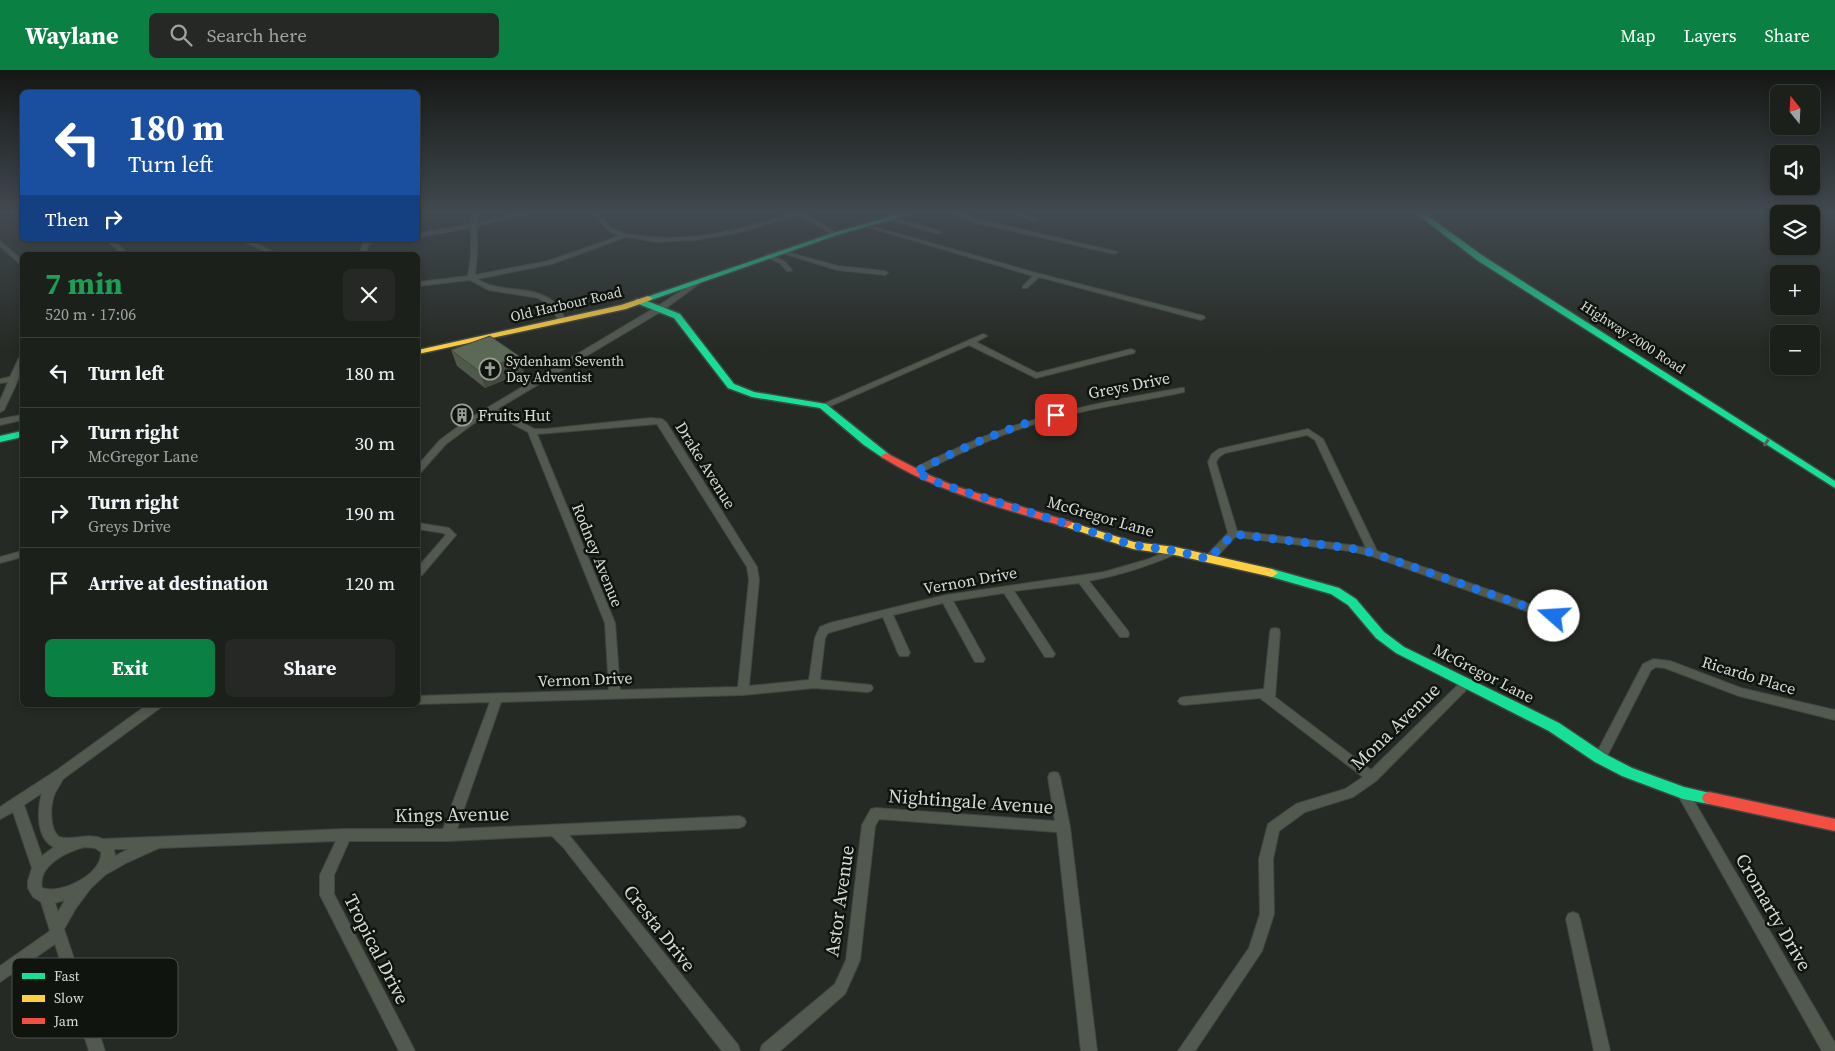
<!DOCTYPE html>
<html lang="en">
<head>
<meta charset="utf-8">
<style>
	body { margin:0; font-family:"Source Serif 4",serif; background:#252824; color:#f1f3f6; height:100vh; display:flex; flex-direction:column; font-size:19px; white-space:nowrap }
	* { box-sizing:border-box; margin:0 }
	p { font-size:16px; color:#a0a3a3 }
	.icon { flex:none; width:28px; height:28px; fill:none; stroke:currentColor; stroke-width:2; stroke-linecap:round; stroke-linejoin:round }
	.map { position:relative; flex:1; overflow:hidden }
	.details { position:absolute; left:20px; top:182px; width:400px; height:455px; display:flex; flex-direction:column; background:#1c201b; border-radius:8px; box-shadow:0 2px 8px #0003,0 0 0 1px #3a3e3a }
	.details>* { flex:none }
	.hud { position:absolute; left:20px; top:20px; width:400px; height:152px; border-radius:8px; box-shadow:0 2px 8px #0003,0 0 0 1px #3a3e3a; background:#1a4fa0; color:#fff; overflow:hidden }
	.needle { width:32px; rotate:342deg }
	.fabs { position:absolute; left:1770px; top:15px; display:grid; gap:10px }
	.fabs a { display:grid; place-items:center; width:50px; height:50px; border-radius:8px; background:#1c201b; box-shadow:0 2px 8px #0003,0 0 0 1px #3a3e3a; font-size:25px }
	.pin { position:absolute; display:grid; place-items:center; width:42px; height:42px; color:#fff; margin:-21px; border-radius:10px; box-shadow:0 2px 8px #0006 }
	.me { position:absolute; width:55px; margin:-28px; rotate:289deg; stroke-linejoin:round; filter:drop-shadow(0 0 4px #0008) }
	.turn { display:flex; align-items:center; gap:18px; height:105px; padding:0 25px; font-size:22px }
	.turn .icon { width:65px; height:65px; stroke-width:2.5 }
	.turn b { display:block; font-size:35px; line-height:42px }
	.then { display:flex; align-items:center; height:48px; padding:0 25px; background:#0003; gap:10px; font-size:19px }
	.round { display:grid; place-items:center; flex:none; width:52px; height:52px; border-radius:8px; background:#252824 }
	.overview { display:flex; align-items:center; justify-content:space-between; height:85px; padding:0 25px }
	h1 { font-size:30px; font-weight:700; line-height:38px; color:#1e9e55 }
	.action { display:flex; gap:10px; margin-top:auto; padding:10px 25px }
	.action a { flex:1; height:58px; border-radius:8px; background:#0b8043; color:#fff; font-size:20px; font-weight:700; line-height:58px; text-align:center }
	.action a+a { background:#252824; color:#f1f3f6 }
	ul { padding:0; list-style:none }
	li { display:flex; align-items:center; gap:15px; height:70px; padding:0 25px; border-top:1px solid #3a3e3a }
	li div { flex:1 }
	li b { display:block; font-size:19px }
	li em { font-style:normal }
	header { display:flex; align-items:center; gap:30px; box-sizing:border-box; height:70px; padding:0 25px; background:#0b8043; color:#fff }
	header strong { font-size:24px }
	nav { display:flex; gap:28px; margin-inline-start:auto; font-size:18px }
	.search { width:350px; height:45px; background:#252824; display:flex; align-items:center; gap:12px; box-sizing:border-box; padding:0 18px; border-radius:8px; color:#a0a3a3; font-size:19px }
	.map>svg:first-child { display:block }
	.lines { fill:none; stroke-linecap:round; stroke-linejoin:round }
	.street-casing { stroke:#424641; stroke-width:2 }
	.fast-casing { stroke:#424641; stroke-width:3 }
	.slow-casing { stroke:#424641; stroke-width:3 }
	.jam-casing { stroke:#424641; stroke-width:3 }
	.street { fill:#525a4f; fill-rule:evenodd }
	.fast { fill:#16e098; fill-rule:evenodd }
	.slow { fill:#ffcf43; fill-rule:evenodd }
	.jam { fill:#f24e42; fill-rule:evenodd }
	.rail { stroke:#5b6058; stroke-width:3; stroke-dasharray:8 8; stroke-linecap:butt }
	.wall { fill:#505a4b }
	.shaded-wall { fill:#414a3d }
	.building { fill:#5d6957; stroke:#414a3d }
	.route { stroke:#1a73e8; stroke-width:9; stroke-dasharray:0 16.2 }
	.labels { text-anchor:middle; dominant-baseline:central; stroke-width:5; stroke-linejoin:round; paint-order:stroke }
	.far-street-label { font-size:14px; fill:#d6dcd4; stroke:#10140f }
	.far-poi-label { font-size:14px; fill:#d6dcd4; stroke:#10140f; text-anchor:start }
	.street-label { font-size:16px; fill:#d6dcd4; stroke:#10140f }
	.poi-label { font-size:16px; fill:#d6dcd4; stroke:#10140f; text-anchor:start }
	.near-street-label { font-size:19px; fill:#d6dcd4; stroke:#10140f }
	.key { fill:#10140f; stroke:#4b504a; stroke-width:1 }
	.key-label { font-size:14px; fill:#d6dcd4 }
</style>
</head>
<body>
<header>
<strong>Waylane</strong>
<div class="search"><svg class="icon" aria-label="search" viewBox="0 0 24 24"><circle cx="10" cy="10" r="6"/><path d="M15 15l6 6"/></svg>Search here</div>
<nav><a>Map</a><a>Layers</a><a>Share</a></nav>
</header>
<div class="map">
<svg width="1835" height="981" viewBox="0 0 1835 981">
	<rect width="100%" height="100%" fill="#262a24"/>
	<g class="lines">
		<g class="street-casing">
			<path id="street" d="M471,141H477V153L526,141H538L477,156V185L475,205L548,191L619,166L608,160L591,141H597C603,148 608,156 616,160C624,164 633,165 642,166C695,173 745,158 795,142L794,141H802L838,164L833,165L799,145L741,162L697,170L656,172L626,167L552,194L477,209C500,224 531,214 553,231C559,236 562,244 567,251L563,253H560L551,237L538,228L489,220L470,210L418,216V212L468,206L471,185V158L418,167V163L471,154Z
				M947,141H956L978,149L1118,182L1115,184L980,154Z
				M1003,141H1013L1038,150L1033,151Z
				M892,147L940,161L941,162L938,164L890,150V148Z
				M864,154L1040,204L1204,246L1205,248L1201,250L1039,207L1027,218H1023V216L1033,206L864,156Z
				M106,170H113L130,185H123Z
				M241,170H249L280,185H272Z
				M364,170H388L369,174L365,185H359Z
				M0,171L22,190V195L20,194L0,176Z
				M779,180L838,196L885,201L888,203L885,205L837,200L779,182Z
				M768,184L784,191L792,200L791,201H787L780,193L766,187L765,186Z
				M701,208L703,209V211L662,241L497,339L534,359H545L651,348L662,349L666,352L757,497L759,510L749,616L809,610L815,568L820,557L830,553L946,525L1104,502L1149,489L1172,479H1178L1180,481L1178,483C1149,496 1120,505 1089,511L1128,561L1129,564L1128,567H1120L1079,513L1014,521L1055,584L1053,587H1045L1004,523L953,531L985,589L983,592H975L943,533L893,545L910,583L908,586H900L898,583L883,547L828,563L825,568L820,610L871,615L873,618L871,621L867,622L814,618L743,625L501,632L457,759L739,746L744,748L746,752L744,756L739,758L569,765L738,975L740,981H722L563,777L552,766L448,771H349L334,805V824L415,981H399L320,825V805L336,771L159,778L128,792L105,805L91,818L76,838L64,859L105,981H89L55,874L0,912V896L50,861L41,832L33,827L28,818V811L32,798L13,742L0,749V737L57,700L147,635H162L160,638L63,709C61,714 57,718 55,723C50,734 49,759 59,767C75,771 87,762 103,769L345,759H443L490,632L418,634V626L609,620L605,553L528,362L492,343L473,354L446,374L421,402L418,403V395L440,370L467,350L656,237ZM657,354L747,497L749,510L738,617L620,620L615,553L537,364ZM42,723C37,739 36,769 54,777L42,786L24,735ZM85,777L95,778L101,782C103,804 61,825 42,818C37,796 67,781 85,777ZM114,779H129L115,786ZM65,830L58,842L55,833Z
				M983,264L987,266L976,272L1037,303L1131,279L1135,281L1134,283L1036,308L969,275L826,338H820L819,336Z
				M19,288H22C22,307 12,322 4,340L0,342V331L8,312L0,313V309L10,307Z
				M1181,318H1184V322C1143,331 1101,336 1060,347C1010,359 964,381 918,404L915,405L911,402C920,393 938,387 951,381C1024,346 1102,332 1181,318Z
				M22,345V350L0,355V349Z
				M1308,359L1323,369L1377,481L1576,550L1577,553L1576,556H1568L1371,486L1350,481L1235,467L1213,491H1205L1204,489L1205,487L1228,463L1208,392L1212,384L1219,379ZM1307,365L1315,370L1366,478L1350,475L1237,461L1216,392L1219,387L1225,383Z
				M418,453L449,458L456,465L422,505L418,506V497L446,465L443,463L418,459Z
				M22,481V487L0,493V487Z
				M1275,558L1279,559L1280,562L1275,627L1371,700L1464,609H1472L1474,612L1376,711L1353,727L1305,742L1279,761L1273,789L1274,844L1262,881L1195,981H1178L1249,878L1260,844L1259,789L1268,754L1296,734L1345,719L1363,707L1260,628L1184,635L1180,634L1178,631L1180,628L1184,627L1264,619L1270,562L1271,559Z
				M1654,589L1670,591L1741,618L1835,640V650L1739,626L1665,598L1656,597L1651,600L1604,692L1600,693L1596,692L1594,688L1643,594Z
				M1054,702L1058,703L1060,707L1070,757L1097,981H1081L1057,762L879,749L875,756L860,890L845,924L780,981H760L762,975L835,914L846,890L862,755L871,739L876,738L1055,751L1048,707L1050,703Z
				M1683,718L1687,719L1835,973V981H1822L1679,727L1677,723L1679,719Z
				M1573,842L1578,844L1580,849L1610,981H1594L1566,849L1568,844Z"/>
		</g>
		<g class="fast-casing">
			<path id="fast" d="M910,141H921L837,165L651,230L644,228L833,163Z
				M1413,141H1421L1483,186L1835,411V418L1477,190Z
				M636,229H642L680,244L734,314L754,322L826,334L891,386L889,388H883L864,375L820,338L752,327L728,318L674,248L636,233Z
				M22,361V367L0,372V366Z
				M1272,499L1339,518L1356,529L1384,562L1404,577L1559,653L1605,684L1632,698L1684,717L1714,724L1716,728L1714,732L1709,734L1683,729L1622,706L1595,692L1549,661L1396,583L1376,568L1348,535L1331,524L1268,506L1266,503L1268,500Z"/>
		</g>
		<g class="slow-casing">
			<path id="slow" d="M648,226L652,228L651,230L626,239L418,284V280L621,235Z
				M1067,451L1134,472L1175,477L1272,499L1278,503L1272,507L1175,485L1133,479L1063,456L1062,454L1063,452Z"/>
		</g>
		<g class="jam-casing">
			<path id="jam" d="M886,383L931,406L954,416L1071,452L1072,454L1067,457L1063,456C1001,438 938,422 883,388L881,386Z
				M1709,722L1835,749V761L1709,734L1704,732L1702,728L1704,724Z"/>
		</g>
		<use href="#street" class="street"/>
		<use href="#fast" class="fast"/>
		<use href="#slow" class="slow"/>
		<use href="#jam" class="jam"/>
		<path class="rail" d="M1764,376L1770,367"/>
	</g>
	<path class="wall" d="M451,280L524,302L485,318L457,296Z"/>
	<path class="shaded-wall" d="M519,286L524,302L485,318L479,301Z"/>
	<path class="building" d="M490,266L519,286L479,301L451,280Z"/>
	<linearGradient id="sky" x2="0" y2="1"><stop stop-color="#151714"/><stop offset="0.51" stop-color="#414a50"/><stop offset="1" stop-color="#414a50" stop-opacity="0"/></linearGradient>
	<rect width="1835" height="279" fill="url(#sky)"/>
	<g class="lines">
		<path class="route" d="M1056,345C1006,357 960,379 915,402L941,414L1133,475L1176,481L1209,489L1233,464L1350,478L1373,483L1554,546"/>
	</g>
	<defs>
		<g id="church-ring" transform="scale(1.125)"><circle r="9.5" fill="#10140f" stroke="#989e96" stroke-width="1.5"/><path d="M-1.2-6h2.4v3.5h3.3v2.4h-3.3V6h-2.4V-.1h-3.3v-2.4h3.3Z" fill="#989e96"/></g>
		<g id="building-ring" transform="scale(1.125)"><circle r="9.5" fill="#10140f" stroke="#989e96" stroke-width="1.5"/><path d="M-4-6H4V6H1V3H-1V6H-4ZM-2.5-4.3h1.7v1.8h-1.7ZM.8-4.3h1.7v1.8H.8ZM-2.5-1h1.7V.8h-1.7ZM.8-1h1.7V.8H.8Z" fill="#989e96"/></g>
	</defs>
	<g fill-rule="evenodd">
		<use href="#church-ring" x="490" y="299"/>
		<use href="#building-ring" x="462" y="345"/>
	</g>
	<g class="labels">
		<g class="far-street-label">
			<text transform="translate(566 234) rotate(-13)">Old Harbour Road</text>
			<text transform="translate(1633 267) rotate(33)">Highway 2000 Road</text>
		</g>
		<g class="far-poi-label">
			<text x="506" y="291">Sydenham Seventh<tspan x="506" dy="16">Day Adventist</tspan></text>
		</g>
		<g class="street-label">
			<text transform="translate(1129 315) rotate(-11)">Greys Drive</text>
			<text transform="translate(706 395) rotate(58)">Drake Avenue</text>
			<text transform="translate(1101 446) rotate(16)">McGregor Lane</text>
			<text transform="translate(598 485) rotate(68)">Rodney Avenue</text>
			<text transform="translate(970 510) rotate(-10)">Vernon Drive</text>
			<text transform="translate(1484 603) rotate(27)">McGregor Lane</text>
			<text transform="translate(1749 605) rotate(17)">Ricardo Place</text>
			<text transform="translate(585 609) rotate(-2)">Vernon Drive</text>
		</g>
		<g class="poi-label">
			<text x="478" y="345">Fruits Hut</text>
		</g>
		<g class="near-street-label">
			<text transform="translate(1395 656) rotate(-44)">Mona Avenue</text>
			<text transform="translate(971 731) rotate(4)">Nightingale Avenue</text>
			<text transform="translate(452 744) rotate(-1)">Kings Avenue</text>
			<text transform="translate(839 831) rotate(-82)">Astor Avenue</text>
			<text transform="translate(1774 842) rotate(60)">Cromarty Drive</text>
			<text transform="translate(660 858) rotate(52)">Cresta Drive</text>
			<text transform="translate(377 879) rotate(63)">Tropical Drive</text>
		</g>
	</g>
	<rect x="12" y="888" width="166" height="80" rx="8" class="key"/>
	<rect x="22" y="903" width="23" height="6" fill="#16e098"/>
	<rect x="22" y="925" width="23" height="7" fill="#ffcf43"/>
	<rect x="22" y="948" width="23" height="6" fill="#f24e42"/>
	<g class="key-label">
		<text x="54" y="911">Fast</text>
		<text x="54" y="933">Slow</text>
		<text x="54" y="956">Jam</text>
	</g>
</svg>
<div class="fabs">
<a><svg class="needle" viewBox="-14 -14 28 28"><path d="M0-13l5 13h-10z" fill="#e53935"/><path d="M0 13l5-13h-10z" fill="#a0a3a3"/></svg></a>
<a><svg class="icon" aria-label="sound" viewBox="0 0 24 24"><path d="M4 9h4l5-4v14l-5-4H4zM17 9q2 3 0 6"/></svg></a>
<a><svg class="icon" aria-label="layers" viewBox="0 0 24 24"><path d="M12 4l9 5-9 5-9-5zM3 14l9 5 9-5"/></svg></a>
<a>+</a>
<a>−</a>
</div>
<div class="pin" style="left:1056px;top:345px;background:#d93025"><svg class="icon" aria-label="arrive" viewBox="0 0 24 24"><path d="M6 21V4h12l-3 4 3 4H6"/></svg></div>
<svg class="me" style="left:1554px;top:546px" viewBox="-20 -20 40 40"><circle r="19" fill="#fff"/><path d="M0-13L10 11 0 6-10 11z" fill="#1a73e8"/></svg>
<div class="hud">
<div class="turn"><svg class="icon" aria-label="left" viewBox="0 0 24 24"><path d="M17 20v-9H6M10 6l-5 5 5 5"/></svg><div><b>180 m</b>Turn left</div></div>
<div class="then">Then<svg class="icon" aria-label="right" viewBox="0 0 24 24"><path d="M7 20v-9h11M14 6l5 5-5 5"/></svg></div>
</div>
<section class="details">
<div class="overview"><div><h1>7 min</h1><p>520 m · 17:06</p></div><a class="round"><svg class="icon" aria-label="close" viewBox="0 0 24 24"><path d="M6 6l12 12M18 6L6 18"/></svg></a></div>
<ul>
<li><svg class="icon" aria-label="left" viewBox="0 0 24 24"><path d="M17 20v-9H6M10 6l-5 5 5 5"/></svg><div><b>Turn left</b></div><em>180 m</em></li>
<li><svg class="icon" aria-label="right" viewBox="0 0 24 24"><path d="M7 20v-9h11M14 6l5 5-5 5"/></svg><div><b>Turn right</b><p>McGregor Lane</p></div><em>30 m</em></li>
<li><svg class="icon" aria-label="right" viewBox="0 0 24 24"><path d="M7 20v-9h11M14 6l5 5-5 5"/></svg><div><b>Turn right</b><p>Greys Drive</p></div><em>190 m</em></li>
<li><svg class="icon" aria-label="arrive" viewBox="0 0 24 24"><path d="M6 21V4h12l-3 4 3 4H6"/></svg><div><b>Arrive at destination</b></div><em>120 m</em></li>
</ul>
<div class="action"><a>Exit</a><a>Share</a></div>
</section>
</div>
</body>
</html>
